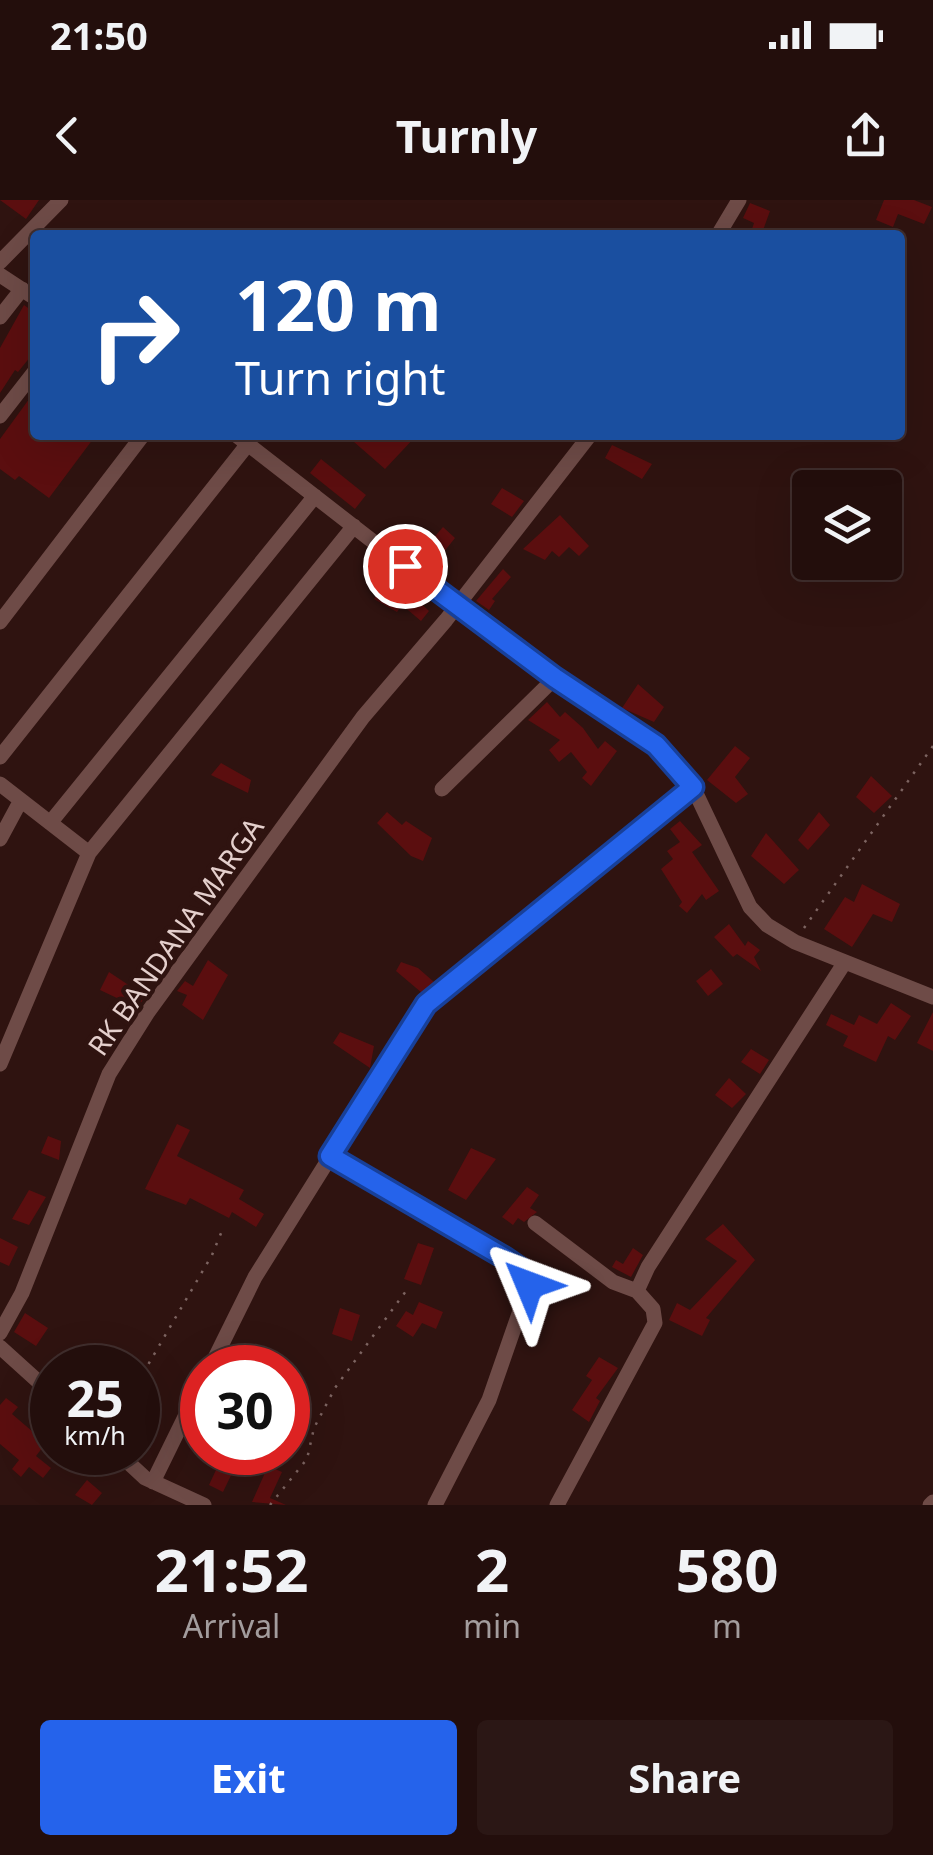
<!DOCTYPE html>
<html lang="en">
<head>
<meta charset="utf-8">
<style>
	body { margin:0; font-family:"Noto Sans",sans-serif; background:#2b1715; color:#f1f3f6; height:100vh; display:flex; flex-direction:column; font-size:38px; white-space:nowrap }
	* { box-sizing:border-box; margin:0 }
	p { font-size:32px; color:#a39c9d }
	.icon { flex:none; width:55px; height:55px; fill:none; stroke:currentColor; stroke-width:2; stroke-linecap:round; stroke-linejoin:round }
	.map { position:relative; height:1305px; overflow:hidden }
	.drawer { display:flex; flex-direction:column; background:#230e0c; flex:1 }
	.drawer>* { flex:none }
	.banner { position:absolute; left:30px; top:30px; width:875px; height:210px; border-radius:10px; box-shadow:0 10px 40px #0002,0 0 0 2px #402e2d; background:#1a4fa0; color:#fff; overflow:hidden }
	.controls { position:absolute; left:792px; top:270px; display:grid; gap:20px }
	.controls a { display:grid; place-items:center; width:110px; height:110px; border-radius:10px; background:#230e0c; box-shadow:0 10px 40px #0002,0 0 0 2px #402e2d; font-size:50px }
	.speed { position:absolute; left:30px; top:1145px; display:flex; gap:20px; font-size:50px; font-weight:700; text-align:center }
	.speed>* { display:grid; place-content:center; width:130px; height:130px; border-radius:50%; background:#230e0c; box-shadow:0 10px 40px #0002,0 0 0 2px #402e2d; line-height:1 }
	.speed small { font-size:25px; font-weight:400 }
	.speed .limit { border:15px solid #d22; background:#fff; color:#111 }
	.pin { position:absolute; display:grid; place-items:center; width:85px; height:85px; color:#fff; margin:-42px; border:5px solid #fff; border-radius:50%; box-shadow:0 2px 10px #0007 }
	.me { position:absolute; width:110px; margin:-55px; rotate:314deg; stroke-linejoin:round; filter:drop-shadow(0 0 8px #0008) }
	.turn { display:flex; align-items:center; gap:35px; height:210px; padding:0 40px; font-size:45px }
	.turn .icon { width:130px; height:130px; stroke-width:2.5 }
	.turn b { display:block; font-size:70px; line-height:85px }
	.eta { display:flex; justify-content:space-evenly; align-items:center; height:170px; text-align:center }
	.eta b { font-size:60px; font-weight:700; line-height:70px }
	.action { display:flex; gap:20px; margin-top:auto; padding:20px 40px }
	.action a { flex:1; height:115px; border-radius:10px; background:#2563eb; color:#fff; font-size:40px; font-weight:700; line-height:115px; text-align:center }
	.action a+a { background:#2b1715; color:#f1f3f6 }
	.status { display:flex; justify-content:space-between; align-items:center; height:70px; padding:0 50px; background:#230e0c; direction:ltr }
	.status svg { height:28px; fill:currentColor }
	header { display:flex; justify-content:space-between; align-items:center; height:130px; padding:0 40px; background:#230e0c; font-size:45px; font-weight:700 }
	.map>svg:first-child { display:block }
	.building { fill:#5b0e0f }
	.lines { fill:none; stroke-linecap:round; stroke-linejoin:round }
	.path { stroke:#7d6461; stroke-width:2.5; stroke-dasharray:2.5 8; stroke-linecap:butt }
	.minor { stroke:#6e4b47; stroke-width:15 }
	.route-casing { stroke:#184099; stroke-width:25 }
	.route { stroke:#2563eb; stroke-width:18 }
	.labels { text-anchor:middle; dominant-baseline:central; stroke-width:9; stroke-linejoin:round; paint-order:stroke }
	.street-label { font-size:28px; fill:#e4cfcc; stroke:#2f1310 }
</style>
</head>
<body>
<div class="status"><b>21:50</b><svg viewBox="0 0 49 12"><path d="M0 12V9h3v3zM5 12V6h3v6zM10 12V3h3v9zM15 12V0h3v12zM26 1h20v11H26zM47 4h2v5h-2z"/></svg></div>
<header><svg class="icon" aria-label="back" viewBox="0 0 24 24"><path d="M15 5l-7 7 7 7"/></svg>Turnly<svg class="icon" aria-label="share" viewBox="0 0 24 24"><path d="M12 15V3M7 8l5-5 5 5M5 13v7h14v-7"/></svg></header>
<div class="map">
<svg width="933" height="1305" viewBox="0 0 933 1305">
	<rect width="100%" height="100%" fill="#2f1310"/>
	<path class="building" d="M0,0H39L26,19Z
		M884,0H914L932,7L924,24L898,14L893,27L876,20Z
		M750,3L770,11L762,33L752,29L754,23L743,18Z
		M24,105L35,113V151L18,172L15,170L0,193V148Z
		M35,191V235H96L49,298L19,276L15,280L0,269V239Z
		M346,235H417L385,269Z
		M612,245L652,264L642,279L605,258Z
		M321,259L366,295L355,309L310,273Z
		M502,288L524,301L512,317L491,304Z
		M560,315L589,346L579,356L569,347L559,357L552,351L545,360L523,349Z
		M443,327L455,338L443,353L430,342Z
		M503,369L511,377L492,399L495,401L489,410L476,401Z
		M384,382L409,392L429,411L421,421L402,405L397,412L374,399Z
		M638,484L664,507L654,522L622,508Z
		M547,502L560,517L565,512L583,528L598,549L605,541L617,551L591,586L582,578L587,572L571,552L559,562L549,550L560,540L528,520Z
		M735,546L750,558L735,577L748,594L736,603L707,580Z
		M221,563L251,580L248,593L211,575Z
		M871,576L892,596L874,613L856,597Z
		M387,612L402,625L406,621L432,638L423,661L411,656L377,623Z
		M819,612L830,625L808,650L798,640Z
		M680,621L702,645L692,652L719,691L706,700L702,694L687,713L679,706L682,702L661,669L673,659L667,651L680,642L670,629Z
		M766,633L799,670L784,684L751,656Z
		M862,684L900,704L892,722L873,714L852,747L824,729L845,697L854,702Z
		M729,724L745,746L748,741L760,750L754,757L761,771L737,754L733,757L714,737Z
		M208,760L228,775L203,820L182,805L187,795L177,791L185,781L193,786Z
		M401,762L418,768L434,782L422,793L396,771Z
		M711,769L723,784L708,796L696,781Z
		M109,772L145,796L138,808L100,790Z
		M891,803L911,816L895,840L888,836L876,862L843,846L848,836L826,825L831,814L854,825L859,815L877,824Z
		M933,812V851L917,843Z
		M340,832L374,846L370,868L333,843Z
		M751,849L769,860L760,874L741,862Z
		M729,878L746,894L732,908L715,895Z
		M177,924L190,930L177,956L244,990L239,999L264,1014L256,1027L232,1012L229,1018L190,998L186,1005L145,989Z
		M48,936L61,941L59,960L41,953Z
		M471,948L496,959L466,1000L448,990Z
		M527,987L539,995L530,1008L537,1012L524,1022L518,1018L513,1025L502,1017Z
		M29,990L46,997L29,1025L12,1019Z
		M723,1024L755,1060L706,1118L710,1120L702,1136L669,1120L677,1103L690,1110L737,1061L705,1039Z
		M0,1038L18,1047L9,1066L0,1062Z
		M418,1043L434,1048L421,1085L404,1079Z
		M633,1048L643,1055L631,1077L612,1067L616,1060L623,1064Z
		M419,1102L443,1112L436,1129L422,1123L413,1137L396,1126L406,1111L413,1115Z
		M340,1108L360,1115L352,1141L332,1134Z
		M25,1113L48,1128L36,1146L14,1132Z
		M599,1157L618,1168L596,1198L600,1201L589,1222L572,1210L592,1180L586,1176Z
		M6,1198L18,1207L12,1214L46,1243L36,1256L51,1268L43,1278L29,1267L21,1277L12,1269L19,1260L0,1244V1205Z
		M288,1215L303,1222L288,1259Z
		M222,1257L237,1263L223,1292L209,1285Z
		M268,1266L282,1272L270,1298L286,1305L252,1302Z
		M87,1280L102,1293L92,1305L75,1295Z"/>
	<g class="lines">
		<path class="path" d="M804,728L933,546
			M138,1182L212,1055L224,1026
			M270,1305L307,1259L314,1228L335,1188L406,1091"/>
		<path class="minor" d="M718,35L739,0
			M0,62L61,0
			M0,75L35,98
			M0,117L22,89
			M0,216L35,171
			M236,235L456,406L656,545L693,587L750,707L767,725L795,742L933,797
			M0,422L143,235
			M0,557L248,244
			M0,584L89,653L0,864
			M442,589L555,478
			M50,623L315,296
			M0,639L21,600
			M89,653L354,326
			M330,955L505,1058L524,1071L529,1085L489,1200L435,1305
			M535,1023L613,1082L637,1091
			M0,1133L22,1093L109,874L148,812L363,517L446,420L590,235
			M0,1147L52,1194
			M210,1168L255,1077L426,804L693,587
			M117,1252L145,1278L204,1305
			M153,1282L202,1182
			M557,1305L655,1123L653,1109L637,1091L648,1067L845,762
			M930,1305L933,1302"/>
	</g>
	<g class="lines">
		<g class="route-casing">
			<path id="route" d="M405,366L555,478L656,545L693,587L426,804L330,956L505,1058L524,1071L529,1085"/>
		</g>
		<use href="#route" class="route"/>
	</g>
	<g class="labels">
		<g class="street-label">
			<text transform="translate(175 736) rotate(-55)">RK BANDANA MARGA</text>
		</g>
	</g>
</svg>
<div class="controls">
<a><svg class="icon" aria-label="layers" viewBox="0 0 24 24"><path d="M12 4l9 5-9 5-9-5zM3 14l9 5 9-5"/></svg></a>
</div>
<div class="speed"><div>25<small>km/h</small></div><div class="limit">30</div></div>
<div class="pin" style="left:405px;top:366px;background:#d93025"><svg class="icon" aria-label="arrive" viewBox="0 0 24 24"><path d="M6 21V4h12l-3 4 3 4H6"/></svg></div>
<svg class="me" style="left:529px;top:1085px" viewBox="-20 -20 40 40"><path d="M0-17L14 15 0 8-14 15z" fill="#2563eb" stroke="#fff" stroke-width="4"/></svg>
<div class="banner">
<div class="turn"><svg class="icon" aria-label="right" viewBox="0 0 24 24"><path d="M7 20v-9h11M14 6l5 5-5 5"/></svg><div><b>120 m</b>Turn right</div></div>
</div>
</div>
<section class="drawer">
<div class="eta">
<div><b>21:52</b><p>Arrival</p></div>
<div><b>2</b><p>min</p></div>
<div><b>580</b><p>m</p></div>
</div>
<div class="action"><a>Exit</a><a>Share</a></div>
</section>
</body>
</html>
